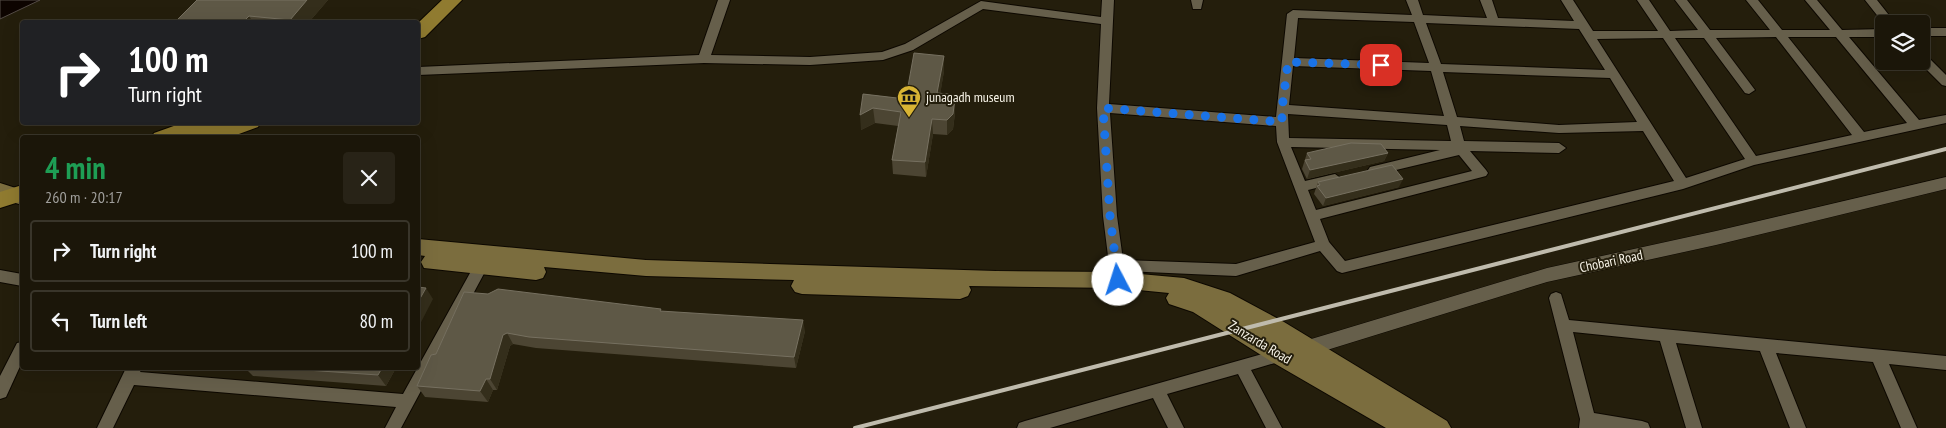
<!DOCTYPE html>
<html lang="en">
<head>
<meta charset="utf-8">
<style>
	body { margin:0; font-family:"PT Sans Narrow",sans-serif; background:#282317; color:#f1f3f6; height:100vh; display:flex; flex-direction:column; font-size:19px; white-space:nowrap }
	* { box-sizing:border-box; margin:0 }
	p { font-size:16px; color:#a09f9c }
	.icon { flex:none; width:28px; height:28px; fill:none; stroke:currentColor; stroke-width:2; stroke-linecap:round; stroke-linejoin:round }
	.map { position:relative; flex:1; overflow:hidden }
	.details { position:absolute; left:20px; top:135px; width:400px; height:235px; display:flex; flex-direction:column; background:#1b1609; border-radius:5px; box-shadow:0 5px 20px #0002,0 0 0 1px #39352a }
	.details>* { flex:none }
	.banner { position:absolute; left:20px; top:20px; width:400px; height:105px; border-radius:5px; box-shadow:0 5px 20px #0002,0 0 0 1px #39352a; background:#202124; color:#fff; overflow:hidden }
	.controls { position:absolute; left:1875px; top:15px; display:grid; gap:10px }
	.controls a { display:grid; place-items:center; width:55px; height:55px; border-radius:5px; background:#1b1609; box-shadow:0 5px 20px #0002,0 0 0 1px #39352a; font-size:25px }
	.pin { position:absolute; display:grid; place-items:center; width:42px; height:42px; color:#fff; margin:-21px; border-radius:10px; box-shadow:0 2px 8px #0006 }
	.me { position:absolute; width:55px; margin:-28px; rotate:355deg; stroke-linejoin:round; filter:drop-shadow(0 0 4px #0008) }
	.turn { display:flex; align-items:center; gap:18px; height:105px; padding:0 25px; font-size:22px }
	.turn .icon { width:65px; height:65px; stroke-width:2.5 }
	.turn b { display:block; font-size:35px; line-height:42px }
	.round { display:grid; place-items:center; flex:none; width:52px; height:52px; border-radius:5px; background:#282317 }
	.head { display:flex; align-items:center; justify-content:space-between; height:85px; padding:0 25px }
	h1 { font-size:30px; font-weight:800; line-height:38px; color:#1e9e55 }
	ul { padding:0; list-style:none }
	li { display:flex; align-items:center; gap:15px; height:62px; margin:0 10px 8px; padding:0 15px; border:2px solid #39352a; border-radius:5px }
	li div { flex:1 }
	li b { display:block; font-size:19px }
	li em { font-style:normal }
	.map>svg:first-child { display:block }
	.water { fill:#0d0400; stroke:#544c46 }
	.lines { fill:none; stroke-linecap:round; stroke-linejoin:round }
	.minor-casing { stroke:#0d0800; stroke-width:2 }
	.tertiary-casing { stroke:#0d0800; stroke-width:1 }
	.secondary-casing { stroke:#0d0800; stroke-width:2 }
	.primary-casing { stroke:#0d0800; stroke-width:2 }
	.minor { fill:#665f4b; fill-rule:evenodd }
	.tertiary { fill:#665f4b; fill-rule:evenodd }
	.secondary { fill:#7b6d3e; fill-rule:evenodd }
	.primary { fill:#907b30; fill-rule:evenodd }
	.rail { stroke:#bfbbad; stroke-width:4 }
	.wall { fill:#4c4533 }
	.shaded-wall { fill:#342e1b }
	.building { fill:#5e5846; stroke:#767060 }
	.route { stroke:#1a73e8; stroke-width:9; stroke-dasharray:0 16.2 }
	.labels { text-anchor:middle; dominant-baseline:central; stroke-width:4; stroke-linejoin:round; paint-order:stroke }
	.poi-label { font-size:14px; fill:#f8f4e8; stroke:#241e0c; text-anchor:start }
	.street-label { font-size:14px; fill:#f8f4e8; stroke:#241e0c }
</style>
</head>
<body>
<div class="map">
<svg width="1946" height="428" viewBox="0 0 1946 428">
	<rect width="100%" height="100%" fill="#241e0c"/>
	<path class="water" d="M0,0H40L0,19Z"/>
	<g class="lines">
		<g class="minor-casing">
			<path id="minor" d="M718,0H730L711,55L810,57L882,52L905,44L981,1L1101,17L1102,0H1114L1109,104L1276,117L1287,14L1293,10L1412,15L1406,0H1418L1423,15L1487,18L1480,0H1492L1498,18L1574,21L1561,0H1573L1593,31H1658L1637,0H1649L1670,31L1698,30L1675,0H1687L1710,30H1770L1746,0H1758L1782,30H1830L1805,0H1817L1842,30L1884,29V37H1849L1919,120L1946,115V123L1754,165L1683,189L1342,273L1337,271L1320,251L1236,276L1124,271L1125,280L1123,284H1113L1111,280L1103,216L1097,108L1101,24L983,9L913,50L883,60L810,65L704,63L418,75V67L699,55ZM1298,18L1414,22L1429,63L1294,58ZM1426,23L1579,29L1605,70L1441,64ZM1776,37L1852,135L1756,156L1675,38H1704L1745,93L1749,94L1755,90L1716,38ZM1788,37H1836L1907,123L1864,132ZM1663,38L1745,159L1686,178L1597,39ZM1293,66L1431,71L1444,116L1289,105ZM1443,72L1610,78L1637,122L1559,125L1457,117ZM1110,113L1276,126L1277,142L1315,242L1236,264L1123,260L1117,216ZM1288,114L1447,125L1451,141L1289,138ZM1460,126L1559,133L1643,131L1674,181L1345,261L1329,242L1320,219L1486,176L1488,173L1486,170L1470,151L1559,153L1566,148L1559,143L1464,141ZM1291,147L1440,150L1370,167L1368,170L1370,173L1375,175L1459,155L1472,171L1316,210L1308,190L1340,182L1342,179L1335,174L1305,181Z
				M1191,0H1203L1201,9H1193Z
				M1865,0H1877L1896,24H1884Z
				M1921,28H1946V36H1921Z
				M1921,53L1925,54L1946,75V86L1942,85L1918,61H1921Z
				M480,262L485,264L487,268L401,428H385L396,407L134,385L113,428H97L126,368H142L140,372L403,394L475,264Z
				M0,270L22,274V286L0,282Z
				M1556,292L1561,294L1569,320L1946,356V370L1889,364L1917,428H1901L1873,362L1776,353L1806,428H1790L1760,351L1676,343L1702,428H1686L1660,341L1573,332L1594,413L1642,421L1648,423L1650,428H1579L1580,419L1549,298L1551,294Z
				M22,342V362L6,397L0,399V376L17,343Z
				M1280,349L1285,350L1288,355L1285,360L1251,370L1282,428H1266L1238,374L1167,394L1184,428H1168L1153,398L1050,428H1017L1019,423L1025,421Z"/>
		</g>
		<g class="tertiary-casing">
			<path id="tertiary" d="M1946,177V189L1716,245L1547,282L1298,359L1291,357L1288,351L1291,345L1298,343L1547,268L1716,231Z"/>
		</g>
		<g class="secondary-casing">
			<path id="secondary" d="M0,183L22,190V205L0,198Z
				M418,239L646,260L996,271L1118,272L1184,278L1230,293L1284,322L1447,421L1451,428H1386L1272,362L1193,312L1169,304L1166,298L1169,293L1118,288L969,286L971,290L968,296L960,299L802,294L795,292L791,286L794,280L646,276L544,267L546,272L543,278L536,280L424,268L421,262L425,256L418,255Z"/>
		</g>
		<g class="primary-casing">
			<path id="primary" d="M442,0H462L425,37L418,39V23Z
				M185,122H219L217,126L227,122H261L258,127L228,138H193L195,134L186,138H151L154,133Z
				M22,185V201L0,208V192Z"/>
		</g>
		<use href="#minor" class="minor"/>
		<use href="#tertiary" class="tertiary"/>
		<use href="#secondary" class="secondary"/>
		<use href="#primary" class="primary"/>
		<path class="rail" d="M855,428L1946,149"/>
	</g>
	<path class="wall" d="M197,0H328L309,22H175Z
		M944,56V71L940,94L955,98V113L953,129L947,135L933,134L926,177L893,174L892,160L898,126L875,123L861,130L863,94L897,98L907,92Z
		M1307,153H1388L1384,161L1307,179L1302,169Z
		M1318,182L1399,187L1323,206L1314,194Z
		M464,292L662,311L805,331L796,368L536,348L513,344L510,346L497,390H493L488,402L425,397L417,386L436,354Z
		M245,368H396L386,386L253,376Z"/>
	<path class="shaded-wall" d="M307,0H328L309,22H292L290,20Z
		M249,16L253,22H243Z
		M944,56V71L938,108L937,93Z
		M955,98V113L953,129L947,135V120Z
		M873,108L875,123L861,130L860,115Z
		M932,119L933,134L926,177L925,162Z
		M1388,153L1384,161L1307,179L1310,170Z
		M1403,179L1399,187L1323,206L1326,198Z
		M426,288L433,299L418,328V302Z
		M803,320L805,331L796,368L794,357Z
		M507,333L513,344L510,346L497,390L490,379L503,335Z
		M382,368H396L386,386L378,375Z
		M486,379L493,390L488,402L480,391Z"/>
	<path class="building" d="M197,0H307L290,20L249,16L243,22H175Z
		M914,53L944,56L937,93L948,94L955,98L953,114L947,120L932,119L925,162L892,160L901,112L873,108L860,115L863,94L897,98L907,92Z
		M1351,143L1381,144L1388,153L1310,170L1305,160L1311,159L1307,153Z
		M1392,165L1403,179L1326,198L1317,186L1320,185L1318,182Z
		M418,287L426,288L418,302Z
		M498,289L661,309L660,311L803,320L794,357L529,337L507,333L503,335L490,379H486L480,391L417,386L431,355L436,354L464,292L488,294Z
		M278,368H382L378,375Z"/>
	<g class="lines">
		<path class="route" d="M1118,280L1110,216L1103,108L1282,122V109L1288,62L1381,65"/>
	</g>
	<defs>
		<g id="museum-pin" transform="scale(1.25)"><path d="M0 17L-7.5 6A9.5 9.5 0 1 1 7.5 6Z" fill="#d8b434" stroke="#241e0c"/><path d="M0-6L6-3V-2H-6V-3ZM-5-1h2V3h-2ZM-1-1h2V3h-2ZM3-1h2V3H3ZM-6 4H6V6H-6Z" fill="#111"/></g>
	</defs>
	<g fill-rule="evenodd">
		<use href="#museum-pin" x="909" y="97"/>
	</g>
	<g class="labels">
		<g class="poi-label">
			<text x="926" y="97">junagadh museum</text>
		</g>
		<g class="street-label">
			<text transform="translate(1611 261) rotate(-12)">Chobari Road</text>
			<text transform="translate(1260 342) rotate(31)">Zanzarda Road</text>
		</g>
	</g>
</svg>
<div class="controls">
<a><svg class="icon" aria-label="layers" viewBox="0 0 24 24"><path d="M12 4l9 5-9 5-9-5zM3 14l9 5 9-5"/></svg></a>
</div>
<div class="pin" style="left:1381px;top:65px;background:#d93025"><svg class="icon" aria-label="arrive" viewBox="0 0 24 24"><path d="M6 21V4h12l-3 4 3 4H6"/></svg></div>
<svg class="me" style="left:1118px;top:280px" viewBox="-20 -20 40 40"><circle r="19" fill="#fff"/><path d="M0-13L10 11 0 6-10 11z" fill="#1a73e8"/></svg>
<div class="banner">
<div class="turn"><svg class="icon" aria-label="right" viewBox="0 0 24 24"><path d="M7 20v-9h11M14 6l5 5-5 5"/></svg><div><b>100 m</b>Turn right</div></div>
</div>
<section class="details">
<div class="head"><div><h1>4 min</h1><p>260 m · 20:17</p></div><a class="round"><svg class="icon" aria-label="close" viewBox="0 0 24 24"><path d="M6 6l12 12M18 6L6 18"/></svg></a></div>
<ul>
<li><svg class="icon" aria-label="right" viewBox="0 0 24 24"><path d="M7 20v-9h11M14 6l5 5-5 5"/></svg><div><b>Turn right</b></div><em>100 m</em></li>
<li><svg class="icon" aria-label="left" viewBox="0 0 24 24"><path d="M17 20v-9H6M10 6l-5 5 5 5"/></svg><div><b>Turn left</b></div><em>80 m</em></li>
</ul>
</section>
</div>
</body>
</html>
